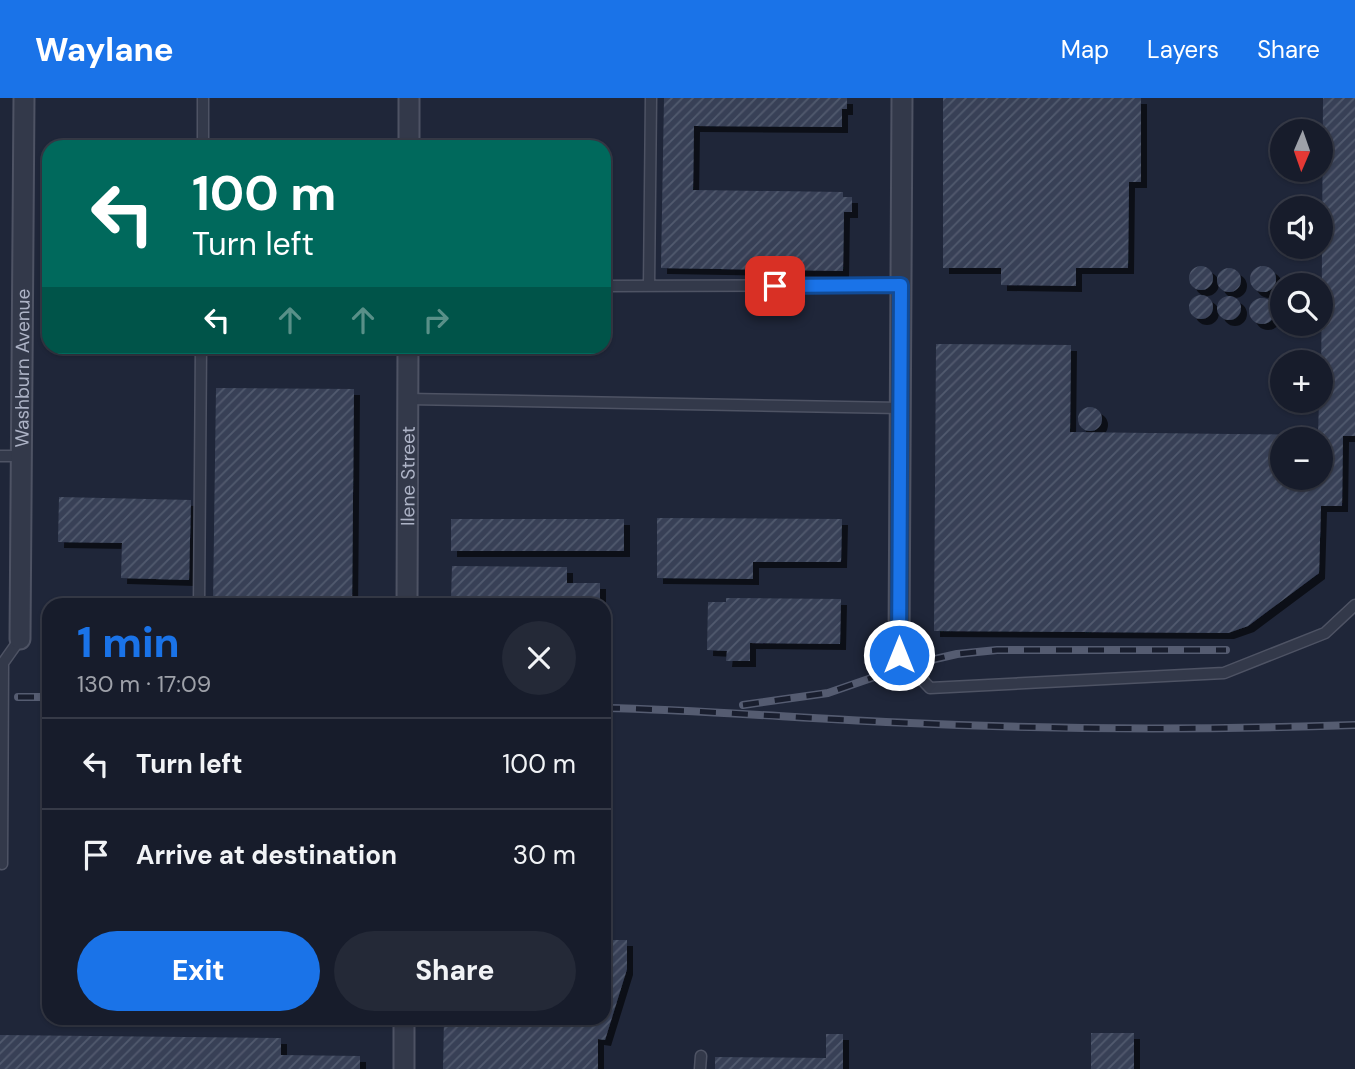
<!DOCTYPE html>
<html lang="en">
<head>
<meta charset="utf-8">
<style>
	body { margin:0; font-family:"DM Sans",sans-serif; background:#242937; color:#f1f3f6; height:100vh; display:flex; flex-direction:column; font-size:26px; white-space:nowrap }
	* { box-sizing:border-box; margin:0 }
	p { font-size:23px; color:#9ea1a9 }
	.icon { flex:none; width:38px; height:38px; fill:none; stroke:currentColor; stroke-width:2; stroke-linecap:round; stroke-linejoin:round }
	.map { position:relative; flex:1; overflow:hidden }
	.details { position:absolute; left:42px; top:500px; width:569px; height:427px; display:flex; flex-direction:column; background:#171c2b; border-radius:21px; box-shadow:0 2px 5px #0004,0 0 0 2px #363a47 }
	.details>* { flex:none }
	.banner { position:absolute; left:42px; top:42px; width:569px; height:214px; border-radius:21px; box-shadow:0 2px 5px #0004,0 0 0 2px #363a47; background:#00695c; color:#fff; overflow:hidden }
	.needle { width:46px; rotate:182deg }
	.controls { position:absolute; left:1270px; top:21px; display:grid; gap:14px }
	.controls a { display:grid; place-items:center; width:63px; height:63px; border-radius:50%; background:#171c2b; box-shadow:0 2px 5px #0004,0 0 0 2px #363a47; font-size:35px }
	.pin { position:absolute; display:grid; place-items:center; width:60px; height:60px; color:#fff; margin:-30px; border-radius:14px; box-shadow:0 4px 10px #0006 }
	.me { position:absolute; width:77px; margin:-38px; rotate:0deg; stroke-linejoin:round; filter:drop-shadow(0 0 5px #0008) }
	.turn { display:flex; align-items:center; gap:24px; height:147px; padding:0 35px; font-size:32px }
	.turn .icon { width:91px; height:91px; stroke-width:2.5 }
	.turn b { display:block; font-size:49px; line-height:60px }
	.lanes { display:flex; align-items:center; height:66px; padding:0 35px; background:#0003; justify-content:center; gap:35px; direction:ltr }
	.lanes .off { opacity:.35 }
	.round { display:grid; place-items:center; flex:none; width:74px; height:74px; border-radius:37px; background:#242937 }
	.headline { display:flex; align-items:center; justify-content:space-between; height:119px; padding:0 35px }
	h1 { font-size:42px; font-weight:800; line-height:52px; color:#1a73e8 }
	.button { display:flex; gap:14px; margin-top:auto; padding:14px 35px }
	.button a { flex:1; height:80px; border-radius:42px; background:#1a73e8; color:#fff; font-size:28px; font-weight:800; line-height:80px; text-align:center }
	.button a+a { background:#242937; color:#f1f3f6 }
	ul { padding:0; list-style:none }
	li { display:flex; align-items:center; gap:21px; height:91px; padding:0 35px; border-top:2px solid #363a47 }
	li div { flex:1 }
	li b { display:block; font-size:26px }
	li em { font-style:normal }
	header { display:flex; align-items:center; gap:42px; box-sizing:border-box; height:98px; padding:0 35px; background:#1a73e8; color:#fff }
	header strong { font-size:33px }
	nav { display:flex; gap:38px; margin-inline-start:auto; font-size:24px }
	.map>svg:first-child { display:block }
	.building { fill:url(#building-hatch); fill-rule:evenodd; filter:url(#shadow) }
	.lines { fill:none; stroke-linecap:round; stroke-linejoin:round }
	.lane-casing { stroke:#4e5364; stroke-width:13 }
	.street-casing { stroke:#4e5364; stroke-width:23 }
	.lane { stroke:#33394a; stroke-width:10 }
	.street { stroke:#33394a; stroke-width:19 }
	.rail-casing { stroke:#555c71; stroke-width:8 }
	.rail { stroke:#191e2e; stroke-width:5; stroke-dasharray:16; stroke-linecap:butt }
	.route-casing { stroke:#114b97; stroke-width:18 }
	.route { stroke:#1a73e8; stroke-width:12 }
	.labels { text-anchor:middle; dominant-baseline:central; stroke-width:5; stroke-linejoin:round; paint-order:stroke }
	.street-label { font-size:19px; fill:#adb3c6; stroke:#191e2e }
</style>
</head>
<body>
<header>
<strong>Waylane</strong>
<nav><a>Map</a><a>Layers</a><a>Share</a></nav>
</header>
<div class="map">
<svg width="1355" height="971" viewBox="0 0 1355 971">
	<defs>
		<pattern id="building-hatch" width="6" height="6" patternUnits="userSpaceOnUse" patternTransform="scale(1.75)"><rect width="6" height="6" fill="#384157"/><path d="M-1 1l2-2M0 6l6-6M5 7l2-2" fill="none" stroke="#525a6e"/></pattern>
		<filter id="shadow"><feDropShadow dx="6" dy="6" stdDeviation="0" flood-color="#0009"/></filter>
	</defs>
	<rect width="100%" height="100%" fill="#1f2639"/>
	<path class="building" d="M664,0H847V11H842V29L694,28L693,92L843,94V99H852V114H844L843,173L661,170Z
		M943,0H1141V84H1129L1128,170H1076V188L1001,187V170H943Z
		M1323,0H1355V338H1343L1342,408H1321L1319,475L1248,528L1228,535L934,533L936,246L1071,247L1070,334L1318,337L1319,303H1321ZM1283,341H1321V380H1283Z
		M1250 181a13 13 0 1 1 26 0a13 13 0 1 1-26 0Z
		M1189 180a12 12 0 1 1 24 0a12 12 0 1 1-24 0Z
		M1217 182a12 12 0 1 1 24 0a12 12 0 1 1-24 0Z
		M1189 209a12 12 0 1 1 24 0a12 12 0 1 1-24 0Z
		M1217 210a12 12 0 1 1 24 0a12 12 0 1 1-24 0Z
		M1249 213a13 13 0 1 1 26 0a13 13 0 1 1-26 0Z
		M216,290L354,291L352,508H213Z
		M1078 321a12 12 0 1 1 24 0a12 12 0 1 1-24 0Z
		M59,399L191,402L189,482L121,480L122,445L58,444Z
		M657,420L842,421L841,464H753V481L657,480Z
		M451,421H624V453H451Z
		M452,468L567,469V485H600V502H451Z
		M726,500L841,501L840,546L750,545V563H726L727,553L707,552L708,504H726Z
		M604,842H627V871L605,942L598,941V971H443L444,920H604Z
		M1091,935H1134V971H1091Z
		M826,936H843V971H715V959L826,960Z
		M0,937L281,940V957L360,958V971H0Z"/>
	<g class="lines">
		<g class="lane-casing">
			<path id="lane" d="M203,49V0
				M604,188L901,187
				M649,188L651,0
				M408,301L900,310
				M0,358H22
				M199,508L201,248
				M899,544V557L930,590L1224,575L1325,535L1355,507
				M2,766L3,565L20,541
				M700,971L701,958"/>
		</g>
		<g class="street-casing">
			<g id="street">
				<path d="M409,49V0"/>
				<path id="s1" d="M407,508L408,248"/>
				<path id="s2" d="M20,541L24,0"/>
				<path d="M899,544L902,0"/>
				<path d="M404,971V920"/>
			</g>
		</g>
		<use href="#lane" class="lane"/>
		<use href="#street" class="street"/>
		<g class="rail-casing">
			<path id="rail" d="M18,599H49
				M743,607L828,595L909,567L957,556L997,552H1226
				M604,610C706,612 808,621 910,625C1059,632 1207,632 1355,627"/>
		</g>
		<use href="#rail" class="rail"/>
	</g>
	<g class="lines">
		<g class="route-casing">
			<path id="route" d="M775,188L901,187L899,557"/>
		</g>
		<use href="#route" class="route"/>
	</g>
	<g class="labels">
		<g class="street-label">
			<text stroke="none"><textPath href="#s2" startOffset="271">Washburn Avenue</textPath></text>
			<text stroke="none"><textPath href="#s1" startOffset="130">Ilene Street</textPath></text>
		</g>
	</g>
</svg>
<div class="controls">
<a><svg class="needle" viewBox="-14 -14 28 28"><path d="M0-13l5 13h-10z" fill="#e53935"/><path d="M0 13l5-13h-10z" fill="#9ea1a9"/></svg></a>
<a><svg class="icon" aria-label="sound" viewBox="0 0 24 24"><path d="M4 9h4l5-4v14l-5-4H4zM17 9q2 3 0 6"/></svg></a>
<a><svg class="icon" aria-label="search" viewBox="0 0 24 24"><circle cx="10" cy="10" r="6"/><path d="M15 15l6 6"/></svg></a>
<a>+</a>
<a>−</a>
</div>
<div class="pin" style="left:775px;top:188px;background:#d93025"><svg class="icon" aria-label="arrive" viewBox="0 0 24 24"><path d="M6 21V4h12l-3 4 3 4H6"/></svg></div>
<svg class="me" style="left:899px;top:557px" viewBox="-20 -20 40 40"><circle r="17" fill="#1a73e8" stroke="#fff" stroke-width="3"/><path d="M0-11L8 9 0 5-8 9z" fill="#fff"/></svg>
<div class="banner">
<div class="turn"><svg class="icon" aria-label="left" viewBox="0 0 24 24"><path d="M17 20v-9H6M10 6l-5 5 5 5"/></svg><div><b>100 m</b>Turn left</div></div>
<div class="lanes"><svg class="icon" aria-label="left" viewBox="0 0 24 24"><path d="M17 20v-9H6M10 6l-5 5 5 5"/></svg><svg class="icon off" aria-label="ahead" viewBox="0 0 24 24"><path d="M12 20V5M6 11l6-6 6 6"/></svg><svg class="icon off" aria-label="ahead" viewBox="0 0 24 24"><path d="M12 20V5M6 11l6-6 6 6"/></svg><svg class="icon off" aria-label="right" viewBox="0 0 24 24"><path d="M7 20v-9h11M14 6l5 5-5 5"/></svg></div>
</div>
<section class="details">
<div class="headline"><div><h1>1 min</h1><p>130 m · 17:09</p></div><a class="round"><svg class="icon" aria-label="close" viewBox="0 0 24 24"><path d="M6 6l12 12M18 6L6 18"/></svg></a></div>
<ul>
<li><svg class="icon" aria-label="left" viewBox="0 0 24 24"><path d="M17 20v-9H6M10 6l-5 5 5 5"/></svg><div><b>Turn left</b></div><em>100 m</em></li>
<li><svg class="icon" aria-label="arrive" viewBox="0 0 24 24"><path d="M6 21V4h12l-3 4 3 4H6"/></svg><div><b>Arrive at destination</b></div><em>30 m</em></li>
</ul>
<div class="button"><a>Exit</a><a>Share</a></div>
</section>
</div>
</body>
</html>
